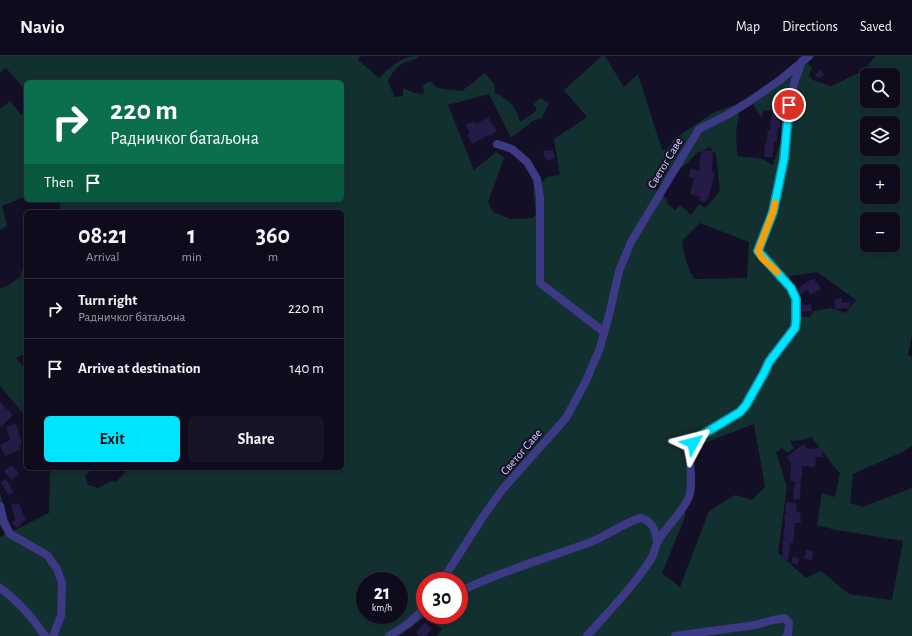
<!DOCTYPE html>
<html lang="en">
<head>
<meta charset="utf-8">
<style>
	body { margin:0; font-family:"Alegreya Sans",sans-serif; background:#171425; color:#f1f3f6; height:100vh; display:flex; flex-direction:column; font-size:15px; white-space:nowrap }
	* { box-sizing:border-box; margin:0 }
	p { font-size:13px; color:#9b9ba3 }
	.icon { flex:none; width:22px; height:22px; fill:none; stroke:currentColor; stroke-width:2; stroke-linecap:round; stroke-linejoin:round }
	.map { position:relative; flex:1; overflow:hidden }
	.side { position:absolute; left:24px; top:154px; width:320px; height:260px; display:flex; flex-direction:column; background:#0e0b1c; border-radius:6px; box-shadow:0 2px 6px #0003,0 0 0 1px #2e2b3b }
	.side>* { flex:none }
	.hud { position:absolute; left:24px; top:24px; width:320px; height:122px; border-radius:6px; box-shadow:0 2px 6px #0003,0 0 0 1px #2e2b3b; background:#0b6e4f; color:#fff; overflow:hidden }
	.controls { position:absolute; left:860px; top:12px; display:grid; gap:8px }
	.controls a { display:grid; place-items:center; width:40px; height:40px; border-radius:6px; background:#0e0b1c; box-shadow:0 2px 6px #0003,0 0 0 1px #2e2b3b; font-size:20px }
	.speed { position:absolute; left:356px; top:516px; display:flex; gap:8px; font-size:20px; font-weight:700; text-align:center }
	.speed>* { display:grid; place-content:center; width:52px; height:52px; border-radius:50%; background:#0e0b1c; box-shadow:0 2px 6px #0003,0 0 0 1px #2e2b3b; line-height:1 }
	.speed small { font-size:10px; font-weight:400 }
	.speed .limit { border:6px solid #d22; background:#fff; color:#111 }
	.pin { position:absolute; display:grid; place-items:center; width:34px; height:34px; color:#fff; margin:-17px; border:2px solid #fff; border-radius:50%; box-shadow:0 1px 4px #0007 }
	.me { position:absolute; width:44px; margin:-22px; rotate:52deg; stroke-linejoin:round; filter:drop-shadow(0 0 3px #0008) }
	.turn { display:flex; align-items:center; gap:14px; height:84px; padding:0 20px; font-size:18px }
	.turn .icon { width:52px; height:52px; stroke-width:2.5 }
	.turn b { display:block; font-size:28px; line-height:34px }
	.then { display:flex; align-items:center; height:38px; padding:0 20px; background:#0003; gap:8px; font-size:15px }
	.eta { display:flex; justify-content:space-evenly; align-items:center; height:68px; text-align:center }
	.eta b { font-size:24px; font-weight:700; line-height:28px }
	.cta { display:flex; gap:8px; margin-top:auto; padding:8px 20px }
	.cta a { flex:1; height:46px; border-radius:6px; background:#00e5ff; color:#111; font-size:16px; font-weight:700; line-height:46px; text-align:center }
	.cta a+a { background:#171425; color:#f1f3f6 }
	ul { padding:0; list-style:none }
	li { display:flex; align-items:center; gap:12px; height:60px; padding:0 20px; border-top:1px solid #2e2b3b }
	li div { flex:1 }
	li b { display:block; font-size:15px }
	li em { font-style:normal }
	header { display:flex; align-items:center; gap:24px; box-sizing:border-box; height:56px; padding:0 20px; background:#0e0b1c; border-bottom:1px solid #2e2b3b }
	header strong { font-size:19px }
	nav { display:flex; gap:22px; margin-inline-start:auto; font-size:14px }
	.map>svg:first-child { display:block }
	.green { fill:#12302f; fill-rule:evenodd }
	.building { fill:#241b47 }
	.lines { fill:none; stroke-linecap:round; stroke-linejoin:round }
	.minor { stroke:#3d3a85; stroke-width:8 }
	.route-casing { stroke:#0095a6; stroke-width:10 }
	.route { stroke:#00e5ff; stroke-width:7 }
	.slow { stroke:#f59e0b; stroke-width:7 }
	.labels { text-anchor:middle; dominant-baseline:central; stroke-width:4; stroke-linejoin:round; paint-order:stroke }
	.street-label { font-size:12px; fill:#d9d4ff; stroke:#130f26 }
</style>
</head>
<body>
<header>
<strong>Navio</strong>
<nav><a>Map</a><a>Directions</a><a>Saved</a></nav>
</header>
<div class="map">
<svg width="912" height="580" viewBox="0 0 912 580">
	<rect width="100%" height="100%" fill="#130f26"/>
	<path class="green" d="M0,0H360L358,4L379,22C391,11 401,0 418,0V2C401,8 396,8 388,26L395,41L403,40V32L415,37L424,38L423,29L430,25L437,32L462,35L485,17L494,28L495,37C509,43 516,51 520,66L535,56L537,52L533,49L540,42L549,47L542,62L534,64L511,82L489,38L448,49L474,114L496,96L504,102L488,146L493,156L511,163L533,162L536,158L533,135L547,121L560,119L554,83L587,61L564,34L602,0H605L624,31L638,18L662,94L667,93L677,81L713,57L734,49L739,57L736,77L737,100L762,103L773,109L779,90H784L785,58L764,54L761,61L753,48L805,5L812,11L809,20L813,24L831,30L865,14L875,0H912V279L908,299L912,301V390L902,396L853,418L850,447L862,451L912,432V580H437L442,573L425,561L399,580H0V481L5,478L0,470V436L11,476L49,457L50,412H93L85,420L88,429L98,432L112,425L116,426L129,412H342V156H62L58,144H342V26H26V33L25,34L6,12L0,17ZM867,19H893V45H867ZM867,67H893V93H867ZM710,91L716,99L720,135L705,152L699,148L691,159L680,149L675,154L668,148L666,142L655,133L686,108L697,97ZM867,115H893V141H867ZM867,163H893V189H867ZM700,167L749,186L747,222L694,223C687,211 684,199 682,185ZM817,216L856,244L846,257L830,252L814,255L810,261L793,260L789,220ZM754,368L765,431L752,444L735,439L709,455L680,531L662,517L685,461L686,441L694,391ZM811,381C822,393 829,406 840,417L835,441L822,437L817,469L832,473L903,485L892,544L849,538L821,515L806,522L778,497L787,431L776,396L782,392L788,397L794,392L790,385L802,384ZM365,525H399V559H365ZM425,525H459V559H425Z
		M10,45L21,59L26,57V140L2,150L7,170L0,174V53Z
		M23,212L26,215V297L16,302L26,314V361L0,330V233L9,229L20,221Z"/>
	<path class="building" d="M821,14L824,19L818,23L815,18Z
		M772,57L781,58L780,71H778L777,86H774L773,101H764L765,88L766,89L768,74H770Z
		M488,61L497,75L490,80L489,79L472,88L467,78L470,77L466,69L474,65L476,68Z
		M553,94L555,102L554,103L547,105V102L545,103L543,95Z
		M701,94L713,95L712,115L715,116L710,137L705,147L699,144L701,141L690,138L694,122L689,121L691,112L699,115Z
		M814,222L821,233L810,239L808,234L800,238L799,232L802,230H800Z
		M842,242V247L850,246V252L835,253V243Z
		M811,248L812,255L802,256V249Z
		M0,346L13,359L0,372Z
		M16,368L22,388L19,390L21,393L5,400L0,389L10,384L6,371Z
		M804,388L807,393L822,392L823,401H816L815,411L802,410V421H801L800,443H793L795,425H790L791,407L786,401Z
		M12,409L19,418L11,424L4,415Z
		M6,423L14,436L8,439L1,426Z
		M786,446L796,447L797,456H800L801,467H795L793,487H790L788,504L782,503L783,496H782L785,467L784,459L786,458Z
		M19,447L23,458L26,463L17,472L12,467L15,463L11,449Z
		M806,494L813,495L812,504L804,503Z
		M792,501L799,502L798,508L792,507Z
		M425,566L432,573L425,580H420L416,576Z"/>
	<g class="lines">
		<path class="minor" d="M497,88L512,93L527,106L537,123L540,142V227L604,276
			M0,450L4,466L10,478L47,499L57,513L62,527L61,560L53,580
			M442,525L482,462L502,434L566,362L586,325L600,292L610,255L619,215L631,186L699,73L727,59L750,45L780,24L809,0
			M0,532C19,545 32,561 45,580
			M459,536C502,515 547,502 591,486C609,479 624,466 641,462C653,466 655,473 657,485
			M389,580L409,567L425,552
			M587,580C609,555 633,531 651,503C655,497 655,489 659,483C668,469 682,457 689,441C696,422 683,398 697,382L731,362L740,356L746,349L764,317L769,306L795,272L796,264V243L791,232L758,195L773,156L786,91L789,49L795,24L802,5
			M675,580L755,569L773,564L785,562L789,567L788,579L786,580"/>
	</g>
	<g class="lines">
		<g class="route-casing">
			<path id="route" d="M693,387L697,382L740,356L746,349L764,317L769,306L795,272L796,264V243L791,232L758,195L773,156L784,103L789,49"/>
		</g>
		<use href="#route" class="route"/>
		<path class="slow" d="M775,147L773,156L758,195L762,202L777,216"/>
	</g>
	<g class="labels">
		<g class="street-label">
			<text transform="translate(665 107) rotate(-59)">Светог Саве</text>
			<text transform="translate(521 396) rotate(-49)">Светог Саве</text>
		</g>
	</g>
</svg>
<div class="controls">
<a><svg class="icon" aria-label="search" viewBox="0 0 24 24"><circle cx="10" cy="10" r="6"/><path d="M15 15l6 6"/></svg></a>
<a><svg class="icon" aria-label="layers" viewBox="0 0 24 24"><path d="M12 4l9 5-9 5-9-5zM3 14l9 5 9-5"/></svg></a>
<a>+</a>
<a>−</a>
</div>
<div class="speed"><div>21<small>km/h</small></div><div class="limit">30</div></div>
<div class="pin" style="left:789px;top:49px;background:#d93025"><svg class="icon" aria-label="arrive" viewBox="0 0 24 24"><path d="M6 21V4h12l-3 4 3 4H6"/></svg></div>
<svg class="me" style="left:693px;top:387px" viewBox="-20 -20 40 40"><path d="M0-17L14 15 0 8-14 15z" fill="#00e5ff" stroke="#fff" stroke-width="4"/></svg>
<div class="hud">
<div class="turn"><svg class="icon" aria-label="right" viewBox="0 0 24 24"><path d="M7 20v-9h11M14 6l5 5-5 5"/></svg><div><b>220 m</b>Радничког батаљона</div></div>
<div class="then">Then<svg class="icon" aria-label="arrive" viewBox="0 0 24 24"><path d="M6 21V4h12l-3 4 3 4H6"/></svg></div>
</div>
<section class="side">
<div class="eta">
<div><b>08:21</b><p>Arrival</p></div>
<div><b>1</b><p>min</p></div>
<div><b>360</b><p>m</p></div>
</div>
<ul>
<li><svg class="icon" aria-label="right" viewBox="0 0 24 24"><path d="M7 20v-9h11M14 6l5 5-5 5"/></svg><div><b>Turn right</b><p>Радничког батаљона</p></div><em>220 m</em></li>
<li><svg class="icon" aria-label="arrive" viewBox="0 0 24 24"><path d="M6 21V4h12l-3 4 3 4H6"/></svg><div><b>Arrive at destination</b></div><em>140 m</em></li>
</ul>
<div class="cta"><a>Exit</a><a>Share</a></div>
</section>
</div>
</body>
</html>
